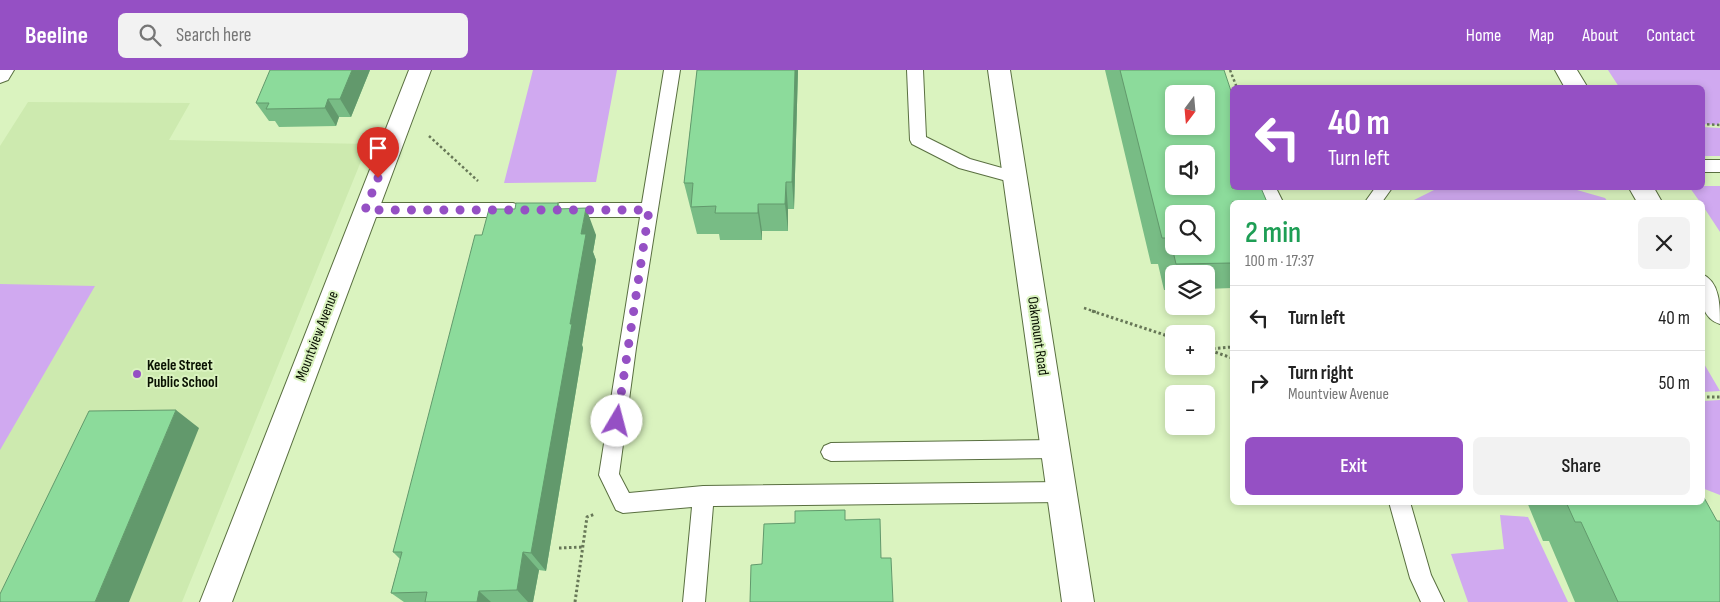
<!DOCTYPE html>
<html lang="en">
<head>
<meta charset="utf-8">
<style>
	body { margin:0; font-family:"Sofia Sans Condensed",sans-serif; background:#f2f2f2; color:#222; height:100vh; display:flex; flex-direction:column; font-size:19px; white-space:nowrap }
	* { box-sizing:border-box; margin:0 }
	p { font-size:16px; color:#767676 }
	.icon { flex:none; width:28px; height:28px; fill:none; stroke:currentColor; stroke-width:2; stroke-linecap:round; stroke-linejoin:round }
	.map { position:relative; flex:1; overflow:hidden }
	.drawer { position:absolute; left:1230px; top:130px; width:475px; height:305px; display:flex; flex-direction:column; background:#fff; border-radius:8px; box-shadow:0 2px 8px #0003 }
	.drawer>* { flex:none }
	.hud { position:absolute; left:1230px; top:15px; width:475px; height:105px; border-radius:8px; box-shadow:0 2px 8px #0003; background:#9550c4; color:#fff; overflow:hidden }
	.needle { width:32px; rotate:196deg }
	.buttons { position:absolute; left:1165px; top:15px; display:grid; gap:10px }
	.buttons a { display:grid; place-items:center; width:50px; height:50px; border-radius:8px; background:#fff; box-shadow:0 2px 8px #0003; font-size:25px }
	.pin { position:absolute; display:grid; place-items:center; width:42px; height:42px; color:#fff; margin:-51px -21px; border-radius:50% 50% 50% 0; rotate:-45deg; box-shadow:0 0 5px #0007 }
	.pin .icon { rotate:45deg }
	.me { position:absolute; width:55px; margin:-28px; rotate:8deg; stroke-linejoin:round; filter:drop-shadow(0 0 4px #0008) }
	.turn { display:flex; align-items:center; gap:18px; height:105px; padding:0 15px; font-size:22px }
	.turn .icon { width:65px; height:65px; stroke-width:2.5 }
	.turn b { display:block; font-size:35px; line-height:42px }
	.round { display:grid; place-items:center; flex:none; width:52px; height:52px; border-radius:8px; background:#f2f2f2 }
	.headline { display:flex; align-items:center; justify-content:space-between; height:85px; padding:0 15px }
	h1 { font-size:30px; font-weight:600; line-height:38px; color:#1e9e55 }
	.primary-button { display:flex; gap:10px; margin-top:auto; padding:10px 15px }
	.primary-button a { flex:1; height:58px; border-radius:8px; background:#9550c4; color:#fff; font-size:20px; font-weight:600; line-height:58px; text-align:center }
	.primary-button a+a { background:#f2f2f2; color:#222 }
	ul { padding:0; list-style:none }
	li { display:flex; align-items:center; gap:15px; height:65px; padding:0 15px; border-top:1px solid #e0e0e0 }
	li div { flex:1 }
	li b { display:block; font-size:19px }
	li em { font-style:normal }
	header { display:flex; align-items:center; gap:30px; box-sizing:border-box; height:70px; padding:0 25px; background:#9550c4; color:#fff }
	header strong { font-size:24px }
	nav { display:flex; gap:28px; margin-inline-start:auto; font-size:18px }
	.search { width:350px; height:45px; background:#f2f2f2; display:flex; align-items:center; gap:12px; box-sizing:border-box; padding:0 18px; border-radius:8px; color:#767676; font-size:19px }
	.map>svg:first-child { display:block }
	.built { fill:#cdeaaf }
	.green { fill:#d0a9f0 }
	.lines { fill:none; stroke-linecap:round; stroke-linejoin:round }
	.service-casing { stroke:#596f40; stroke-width:2 }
	.minor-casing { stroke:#596f40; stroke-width:2 }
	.secondary-casing { stroke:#596f40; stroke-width:2 }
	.path-far1 { stroke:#677757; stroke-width:2.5; stroke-dasharray:2.5 2.5; stroke-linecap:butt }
	.path { stroke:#677757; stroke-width:3; stroke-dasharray:2.5 2.5; stroke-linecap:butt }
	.service { fill:#fff; fill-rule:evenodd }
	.minor { fill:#fff; fill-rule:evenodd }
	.secondary { fill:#fff; fill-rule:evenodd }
	.wall { fill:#78bc85 }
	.shaded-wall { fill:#62996c }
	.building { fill:#8cdb9b; stroke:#62996c; fill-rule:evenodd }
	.route { stroke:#9550c4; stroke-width:9; stroke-dasharray:0 16.2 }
	.poi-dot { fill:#9550c4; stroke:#daf3bf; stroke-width:2 }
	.labels { text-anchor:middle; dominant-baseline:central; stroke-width:4; stroke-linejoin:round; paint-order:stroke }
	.street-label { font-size:15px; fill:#091102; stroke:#daf3bf }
	.poi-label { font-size:15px; font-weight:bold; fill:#091102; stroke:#daf3bf; text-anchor:start }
</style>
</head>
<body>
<header>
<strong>Beeline</strong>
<div class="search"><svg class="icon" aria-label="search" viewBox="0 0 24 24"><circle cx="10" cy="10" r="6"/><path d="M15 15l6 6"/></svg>Search here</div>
<nav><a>Home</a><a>Map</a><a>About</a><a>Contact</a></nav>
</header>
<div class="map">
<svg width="1720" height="532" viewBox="0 0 1720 532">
	<rect width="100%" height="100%" fill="#daf3bf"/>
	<path class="built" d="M28,32L190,33L169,70L368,74L182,532H0V76Z"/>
	<path class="green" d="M533,0H617L596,112L504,113Z
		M1608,0H1720V52L1718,55L1703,54L1702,18L1619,17Z
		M1702,57L1720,58V86H1703Z
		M1703,116H1720V162L1703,136L1702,132H1700L1690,118H1702Z
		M1438,118H1570L1605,128L1608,132H1410Z
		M0,214L95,216L0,380Z
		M1702,292H1703L1720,321L1703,322Z
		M1720,330V425L1702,418L1703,331Z
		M1500,445L1528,447L1568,532H1468L1451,484L1504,479Z"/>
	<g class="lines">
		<g class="service-casing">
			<path id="service" d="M664,0H680L636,278L619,404L629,423L703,416L1062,412L1069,415L1072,422L1069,429L1062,432L713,436L705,532H683L692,437L623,443L616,440L599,405L640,147H560L554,145L551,140L554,135L560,133H642Z
				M907,0H923L926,67L970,89L1020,103L1022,107L1020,111L1014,113L959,98L912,74L910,70Z
				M1702,90H1720V102H1702Z
				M1260,118H1276L1283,132H1267Z
				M1375,118H1392L1382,132H1365Z
				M365,133H513L519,135L522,140L519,145L513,147H365L359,145L356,140L359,135Z
				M1055,370L1062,373L1065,379L1062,385L1055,388L831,391L824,388L821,382L824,376L831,373Z
				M1389,432H1410L1431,505L1444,532H1421L1410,508Z"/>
		</g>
		<g class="minor-casing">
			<path id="minor" d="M409,0H431L232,532H200Z
				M988,0H1010L1094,532H1062Z
				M1555,0H1577L1588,18H1565Z
				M1629,118H1654L1662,132H1637Z
				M1702,204C1720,212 1720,235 1720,254C1698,247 1702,224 1702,204Z"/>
		</g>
		<g class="secondary-casing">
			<path id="secondary" d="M0,0H14L8,10L0,13Z"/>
		</g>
		<path class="path-far1" d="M1230,0L1237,18
			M1702,54L1720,55
			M429,66L478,111
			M1084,238L1096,242"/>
		<path class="path" d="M1092,241L1174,268
			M1206,279L1232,288
			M1208,279L1232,277
			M1702,327H1720
			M559,478L583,477
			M575,532L587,447L595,444"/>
		<use href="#service" class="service"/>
		<use href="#minor" class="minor"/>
		<use href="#secondary" class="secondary"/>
	</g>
	<path class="wall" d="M370,0L351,47H339L336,56L279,57L275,51H269L256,33Z
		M697,0H798L794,139H788V161H762V170H720L719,164H697L684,113Z
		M1105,0H1224L1232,132V218L1206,219V204H1174V220H1164L1158,194H1151Z
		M558,133L561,138L596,165L593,182L596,190L582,275L583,278L546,501L539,500L533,532H404L391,523L400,489L393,482L482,165L515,139Z
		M1527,432H1702L1720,532H1575L1549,471H1543Z"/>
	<path class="shaded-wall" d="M352,0H370L351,47L340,29Z
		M795,0H798L794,139L792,112Z
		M328,29L339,47L336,56L325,38Z
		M786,112L788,139V161L785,134Z
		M758,134L762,161V170L758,143Z
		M586,138L596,165L593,182L596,190L582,275L583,278L546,501L531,483L570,254L581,164Z
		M176,340L199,358L129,532H95Z
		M523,482L539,500L533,532H528L517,520Z
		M479,521L491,532H477Z"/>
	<path class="building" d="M270,0H352L340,29H328L325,38L266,39L269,33H256Z
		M697,0H795L792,112H786L785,134H758V143H715L716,136L691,137L693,113H684Z
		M1120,0H1224L1232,24V118H1261L1267,132H1232V193L1176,194L1170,168H1162ZM1174,24H1206V56H1174ZM1174,84H1206V116H1174ZM1174,144H1206V176H1174Z
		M516,133H558L557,139L586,138L581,164H586L570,254H572L531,483L523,482L517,520L479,521L477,532H425L427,522L391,523L402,482H393L475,165H482L489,139H515Z
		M176,340L95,532H0V524L89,341Z
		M1702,424L1717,451H1720V532H1618L1581,452H1575L1566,432H1702Z
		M845,440V450L880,449L881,488H891L893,532H750L751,495L762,494L764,454L795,453V441Z"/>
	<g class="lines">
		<path class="route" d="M378,108L365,140H649L617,351"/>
	</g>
	<circle class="poi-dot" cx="137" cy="304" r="5"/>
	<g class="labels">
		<g class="street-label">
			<text transform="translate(317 266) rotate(-69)">Mountview Avenue</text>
			<text transform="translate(1038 266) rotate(82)">Oakmount Road</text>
		</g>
		<g class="poi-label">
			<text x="147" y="295">Keele Street<tspan x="147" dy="17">Public School</tspan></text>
		</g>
	</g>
</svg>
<div class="buttons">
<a><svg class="needle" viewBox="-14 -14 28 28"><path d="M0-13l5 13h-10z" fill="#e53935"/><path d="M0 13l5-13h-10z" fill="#767676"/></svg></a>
<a><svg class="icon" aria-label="sound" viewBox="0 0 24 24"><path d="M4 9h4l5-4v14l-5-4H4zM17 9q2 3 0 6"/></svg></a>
<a><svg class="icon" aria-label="search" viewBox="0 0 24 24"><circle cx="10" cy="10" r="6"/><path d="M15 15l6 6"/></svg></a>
<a><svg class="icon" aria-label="layers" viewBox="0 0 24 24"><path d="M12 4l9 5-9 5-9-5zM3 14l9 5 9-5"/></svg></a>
<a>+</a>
<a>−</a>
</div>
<div class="pin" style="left:378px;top:108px;background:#d93025"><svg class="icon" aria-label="arrive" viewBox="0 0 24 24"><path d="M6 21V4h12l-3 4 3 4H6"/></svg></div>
<svg class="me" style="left:617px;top:351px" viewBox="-20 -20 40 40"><circle r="19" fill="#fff"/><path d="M0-13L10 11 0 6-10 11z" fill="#9550c4"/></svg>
<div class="hud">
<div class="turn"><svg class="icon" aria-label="left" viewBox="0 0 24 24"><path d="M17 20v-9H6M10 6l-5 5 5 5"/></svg><div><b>40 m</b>Turn left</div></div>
</div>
<section class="drawer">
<div class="headline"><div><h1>2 min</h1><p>100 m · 17:37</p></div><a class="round"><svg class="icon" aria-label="close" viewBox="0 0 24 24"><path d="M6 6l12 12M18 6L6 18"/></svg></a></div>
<ul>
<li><svg class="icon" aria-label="left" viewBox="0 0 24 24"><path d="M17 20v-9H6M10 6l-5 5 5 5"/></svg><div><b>Turn left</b></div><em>40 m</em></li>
<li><svg class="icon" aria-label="right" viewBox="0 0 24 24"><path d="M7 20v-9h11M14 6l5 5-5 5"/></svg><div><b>Turn right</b><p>Mountview Avenue</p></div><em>50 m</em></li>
</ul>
<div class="primary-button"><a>Exit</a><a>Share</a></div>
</section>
</div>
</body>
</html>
